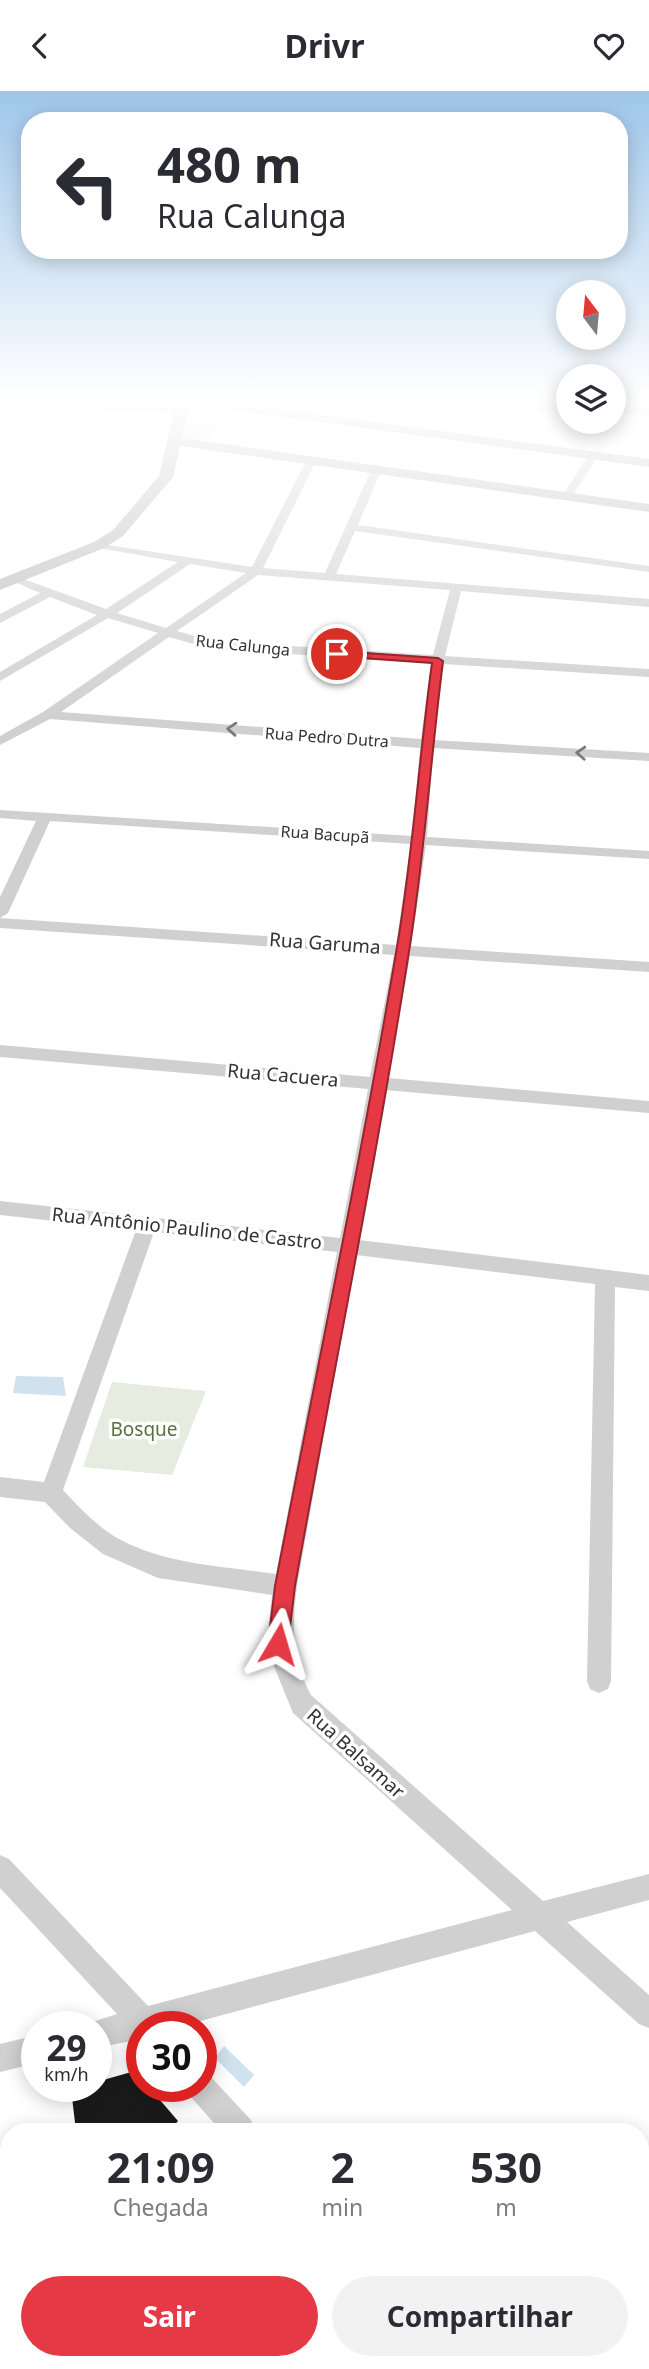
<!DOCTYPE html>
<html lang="pt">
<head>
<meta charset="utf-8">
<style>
	body { margin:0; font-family:"Noto Sans",sans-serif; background:#f2f2f3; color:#2b2b33; height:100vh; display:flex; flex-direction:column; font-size:26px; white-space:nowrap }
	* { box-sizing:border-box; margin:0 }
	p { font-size:23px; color:#7c7c81 }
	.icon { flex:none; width:38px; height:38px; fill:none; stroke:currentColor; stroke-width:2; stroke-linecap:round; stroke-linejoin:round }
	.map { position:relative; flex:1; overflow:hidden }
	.side { position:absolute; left:0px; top:2032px; width:649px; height:247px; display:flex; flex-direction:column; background:#fff; border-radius:28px 28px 0 0; box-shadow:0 4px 18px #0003 }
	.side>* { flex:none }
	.banner { position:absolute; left:21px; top:21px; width:607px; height:147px; border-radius:28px; box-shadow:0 4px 18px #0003; background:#fff; color:#2b2b33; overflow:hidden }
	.needle { width:46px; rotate:344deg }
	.buttons { position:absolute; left:556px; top:189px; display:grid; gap:14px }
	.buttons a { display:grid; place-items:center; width:70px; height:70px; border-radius:50%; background:#fff; box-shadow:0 4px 18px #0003; font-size:35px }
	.speed { position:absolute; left:21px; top:1920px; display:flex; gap:14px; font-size:35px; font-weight:700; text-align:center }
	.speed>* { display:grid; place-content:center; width:91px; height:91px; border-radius:50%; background:#fff; box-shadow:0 4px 18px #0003; line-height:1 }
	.speed small { font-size:18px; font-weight:400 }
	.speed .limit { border:10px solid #d22; background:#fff; color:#111 }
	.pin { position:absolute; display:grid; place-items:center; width:60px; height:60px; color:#fff; margin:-30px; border:4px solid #fff; border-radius:50%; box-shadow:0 2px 7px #0007 }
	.me { position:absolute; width:77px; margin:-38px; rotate:7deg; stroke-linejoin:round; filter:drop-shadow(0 0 5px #0008) }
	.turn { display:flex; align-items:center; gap:24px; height:147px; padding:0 21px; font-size:32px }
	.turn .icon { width:91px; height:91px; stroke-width:2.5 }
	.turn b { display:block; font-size:49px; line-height:60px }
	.eta { display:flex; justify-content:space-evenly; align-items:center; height:119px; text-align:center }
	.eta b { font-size:42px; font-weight:700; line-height:49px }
	.primary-button { display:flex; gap:14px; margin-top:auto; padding:14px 21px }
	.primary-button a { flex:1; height:80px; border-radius:42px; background:#e63946; color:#fff; font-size:28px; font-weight:700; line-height:80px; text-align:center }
	.primary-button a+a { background:#f2f2f3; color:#2b2b33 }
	header { display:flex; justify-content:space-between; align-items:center; height:91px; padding:0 21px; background:#fff; font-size:32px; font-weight:700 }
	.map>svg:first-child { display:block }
	.green { fill:#e6ecdf }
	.water { fill:#cfe2ee }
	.building { fill:#1a1a1a }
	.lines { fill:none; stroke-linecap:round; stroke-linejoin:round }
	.lane { stroke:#d0d0d0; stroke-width:5 }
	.street { fill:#d0d0d0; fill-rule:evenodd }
	.secondary { fill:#bdbdbd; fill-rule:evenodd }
	.oneway { stroke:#7a7a7a }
	.route { fill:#e63946; stroke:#96252e; stroke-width:2 }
	.labels { text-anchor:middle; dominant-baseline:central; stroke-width:7; stroke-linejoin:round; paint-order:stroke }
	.far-street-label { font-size:16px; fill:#333; stroke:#fff }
	.street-label { font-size:19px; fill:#333; stroke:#fff }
	.park-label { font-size:19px; fill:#56703f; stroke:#fff }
</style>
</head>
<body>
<header><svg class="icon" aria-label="back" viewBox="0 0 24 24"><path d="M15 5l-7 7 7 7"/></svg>Drivr<svg class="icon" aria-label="heart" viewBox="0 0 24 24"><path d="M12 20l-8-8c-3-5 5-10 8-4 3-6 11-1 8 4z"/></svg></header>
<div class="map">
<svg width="649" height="2278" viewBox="0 0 649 2278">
	<rect width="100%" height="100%" fill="#fff"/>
	<path class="green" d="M192,313L235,320L205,350L183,348Z
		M112,1291L206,1300L172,1384L83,1376Z"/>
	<path class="water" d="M16,1285L63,1286L66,1305L13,1302Z
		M224,1955L254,1984L244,1996L215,1967Z"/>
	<path class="building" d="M135,1980L142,1988V1995H148L178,2030L169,2040H76L71,1998L96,1995V1991Z"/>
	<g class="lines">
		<path class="lane" d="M408,310L569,319
			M614,320H649"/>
		<path class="street" d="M589,363L598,365L571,407H563L562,405Z
			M312,365L317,368L263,477L325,482L372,377L377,374L382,377L358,434L649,475V481L355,440L336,483L649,508V516L461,500L445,565L649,578V586L444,573L434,649L649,662V670L433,657L427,746L649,760V768L426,754L411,855L649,871V881L410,865L388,987L649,1010V1022L385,999L359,1149L649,1184V1200L615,1196L611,1590L608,1598L599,1602L590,1598L587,1590L595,1193L356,1164L297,1495C292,1536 291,1567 311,1604L543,1810L649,1783V1809L567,1831L649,1904V1937L639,1933L535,1840L178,1936H142V1948L96,1957V1936H85L86,1933L117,1923L0,1797V1764L9,1768L148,1915L512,1819L293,1622L271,1568L268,1543L272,1504L158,1487L103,1463L70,1437L45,1411L0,1406V1386L44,1391L136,1139L0,1124V1110L340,1147L368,998L0,966V954L370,986L394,864L0,837V827L396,854L411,753L50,730L8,822L0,827V806L36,730L0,727V719L412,745L420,657L50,628L0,654V645L43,621L158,542L108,527L0,590V581L97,524L50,506L0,532V523L40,502L8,488L18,486L106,518L178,471L99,457L95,456V452L252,476L307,368ZM190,473L246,482L166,537L117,522ZM258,484L450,499L433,564L212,550L177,540ZM169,546L211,558L431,572L421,648L61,621ZM154,1141L337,1161L276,1483C224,1475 168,1474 121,1449C99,1438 80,1417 63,1399Z
			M37,1944V1972L0,1981V1953Z
			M201,1981L210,1985L251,2029L255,2040H221L190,2005L185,1995H201Z
			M424,2270H461L464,2278H427Z"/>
		<path class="secondary" d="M0,310L176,313L177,310H218L649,368V376L189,313L182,347L649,413V421L180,355L173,386L123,445L104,457L0,499V488L94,451L113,439L159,385L174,321L0,317Z"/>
	</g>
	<defs><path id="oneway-chevron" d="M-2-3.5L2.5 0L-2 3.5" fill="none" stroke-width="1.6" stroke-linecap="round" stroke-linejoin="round" transform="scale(1.75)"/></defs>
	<g class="oneway">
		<use href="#oneway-chevron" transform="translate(232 638) rotate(-176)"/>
		<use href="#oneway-chevron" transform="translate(581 662) rotate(-177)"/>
	</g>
	<linearGradient id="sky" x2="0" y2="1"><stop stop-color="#9ec6ea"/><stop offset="0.49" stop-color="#fff"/><stop offset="1" stop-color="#fff" stop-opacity="0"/></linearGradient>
	<rect width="649" height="629" fill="url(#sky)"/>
	<path class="route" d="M337,560L438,567L443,570C431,664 425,759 410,854C377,1068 333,1282 295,1495L288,1553L285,1559L278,1562L271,1559L268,1553L275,1495C316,1282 361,1069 397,856C413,762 419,667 432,572L333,565L332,563Z"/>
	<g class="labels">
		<g class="far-street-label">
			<text transform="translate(243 554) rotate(6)">Rua Calunga</text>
			<text transform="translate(327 646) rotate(4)">Rua Pedro Dutra</text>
			<text transform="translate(325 743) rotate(4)">Rua Bacupã</text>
		</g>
		<g class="street-label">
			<text transform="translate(325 852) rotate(4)">Rua Garuma</text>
			<text transform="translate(283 984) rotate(5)">Rua Cacuera</text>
			<text transform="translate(187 1137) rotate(6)">Rua Antônio Paulino de Castro</text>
			<text transform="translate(356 1662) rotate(42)">Rua Balsamar</text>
		</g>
		<g class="park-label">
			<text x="144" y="1338">Bosque</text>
		</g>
	</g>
</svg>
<div class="buttons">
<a><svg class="needle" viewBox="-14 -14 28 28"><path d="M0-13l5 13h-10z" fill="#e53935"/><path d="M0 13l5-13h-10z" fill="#7c7c81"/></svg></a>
<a><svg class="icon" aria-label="layers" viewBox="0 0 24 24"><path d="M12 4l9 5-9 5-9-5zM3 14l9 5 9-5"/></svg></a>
</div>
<div class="speed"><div>29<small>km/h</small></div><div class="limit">30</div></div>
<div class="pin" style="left:337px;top:563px;background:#d93025"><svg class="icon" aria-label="arrive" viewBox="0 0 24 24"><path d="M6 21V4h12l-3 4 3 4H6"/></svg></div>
<svg class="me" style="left:278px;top:1553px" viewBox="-20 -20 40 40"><path d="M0-17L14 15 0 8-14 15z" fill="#e63946" stroke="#fff" stroke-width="4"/></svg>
<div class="banner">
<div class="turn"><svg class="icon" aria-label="left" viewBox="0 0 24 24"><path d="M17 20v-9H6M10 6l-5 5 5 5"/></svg><div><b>480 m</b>Rua Calunga</div></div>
</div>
<section class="side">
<div class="eta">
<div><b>21:09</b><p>Chegada</p></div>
<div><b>2</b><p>min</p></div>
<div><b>530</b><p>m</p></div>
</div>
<div class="primary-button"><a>Sair</a><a>Compartilhar</a></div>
</section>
</div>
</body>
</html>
